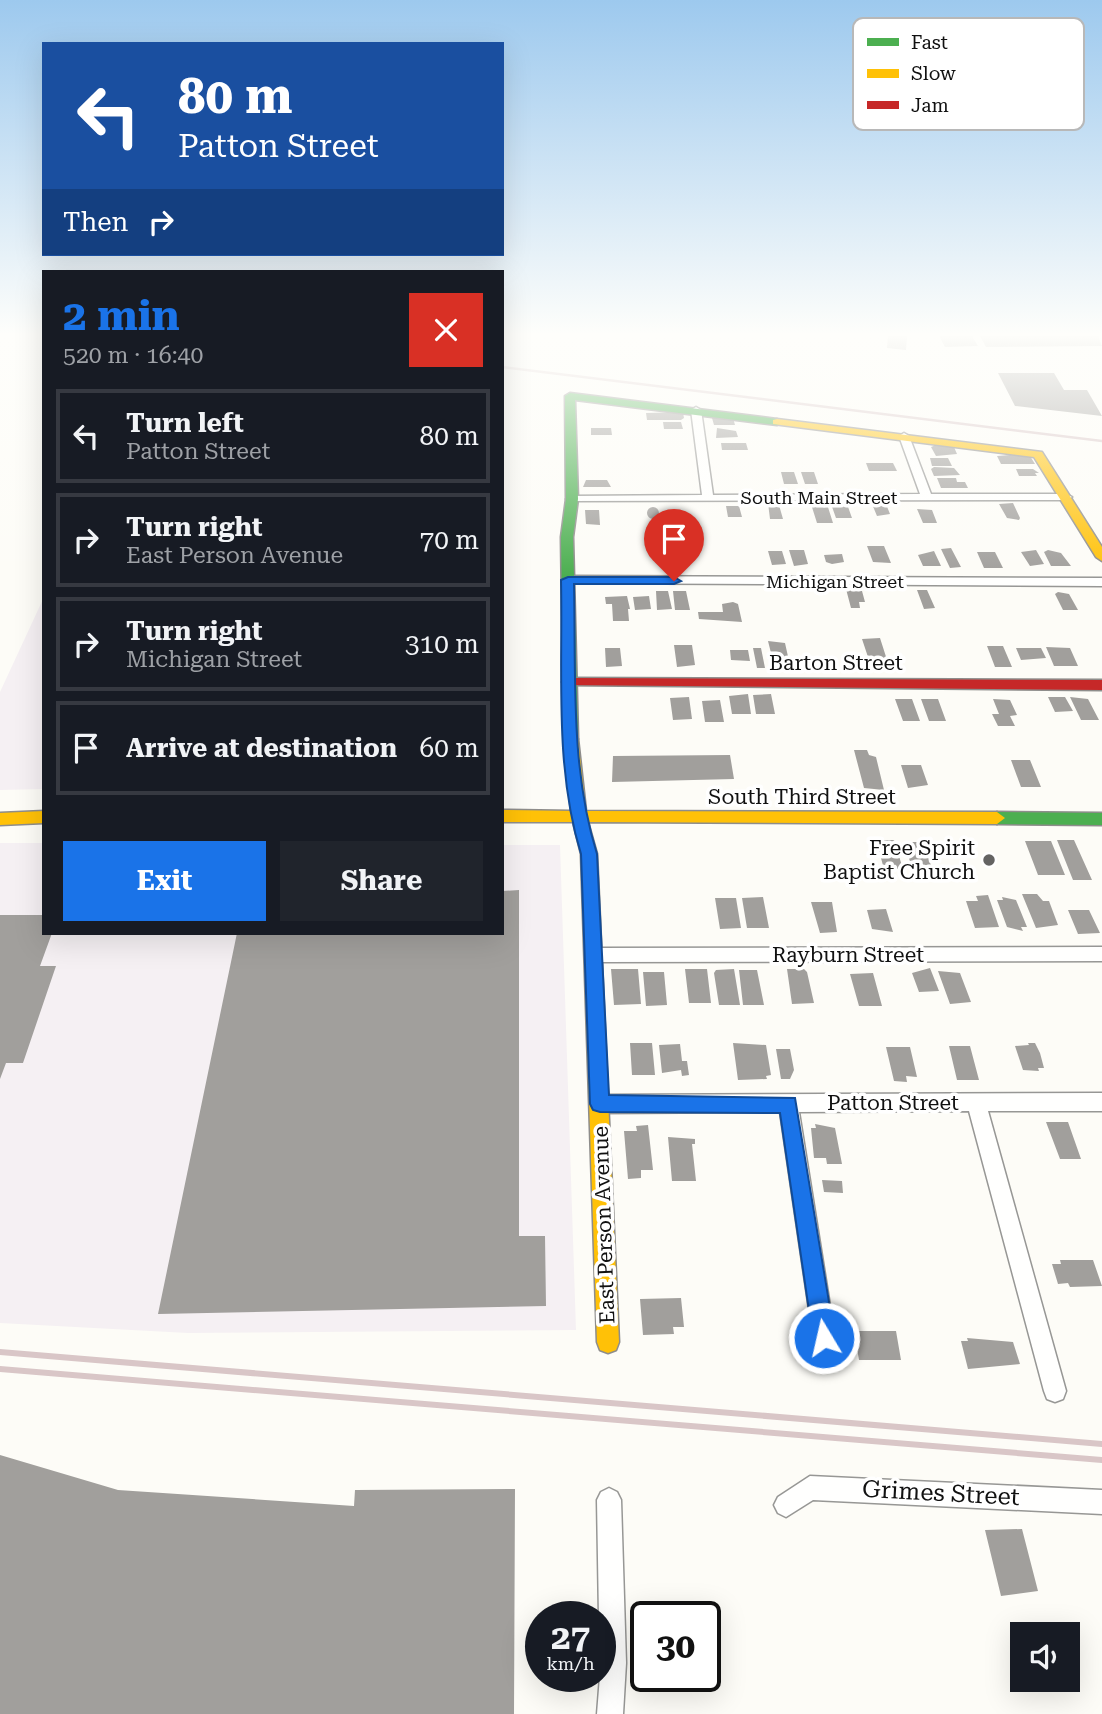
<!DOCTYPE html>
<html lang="en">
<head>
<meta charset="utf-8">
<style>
	body { margin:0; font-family:"Roboto Serif",serif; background:#20242c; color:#f1f3f6; height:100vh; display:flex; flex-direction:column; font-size:26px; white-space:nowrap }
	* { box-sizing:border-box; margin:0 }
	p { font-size:23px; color:#9ea1a6 }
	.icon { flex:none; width:38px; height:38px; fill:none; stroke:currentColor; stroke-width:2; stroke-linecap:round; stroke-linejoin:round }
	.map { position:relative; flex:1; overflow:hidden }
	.drawer { position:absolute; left:42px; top:270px; width:462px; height:665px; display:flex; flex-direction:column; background:#171b24; border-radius:0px; box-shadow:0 7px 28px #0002 }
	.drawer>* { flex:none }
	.hud { position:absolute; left:42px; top:42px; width:462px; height:214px; border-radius:0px; box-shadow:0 7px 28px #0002; background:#1a4fa0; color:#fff; overflow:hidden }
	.buttons { position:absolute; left:1010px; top:1622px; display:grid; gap:14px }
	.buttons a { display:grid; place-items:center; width:70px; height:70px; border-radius:0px; background:#171b24; box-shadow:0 7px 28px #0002; font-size:35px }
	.speed { position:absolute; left:525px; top:1601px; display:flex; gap:14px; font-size:35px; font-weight:700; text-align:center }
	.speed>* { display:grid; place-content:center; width:91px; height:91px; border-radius:50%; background:#171b24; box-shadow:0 7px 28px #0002; line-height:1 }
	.speed small { font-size:18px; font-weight:400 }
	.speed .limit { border:4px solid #111; border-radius:10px; background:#fff; color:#111 }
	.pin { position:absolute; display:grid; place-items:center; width:60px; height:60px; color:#fff; margin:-72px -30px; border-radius:50% 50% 50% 0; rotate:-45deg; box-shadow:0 0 7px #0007 }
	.pin .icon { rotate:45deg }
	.me { position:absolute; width:77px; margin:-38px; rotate:351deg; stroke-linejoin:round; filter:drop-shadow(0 0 5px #0008) }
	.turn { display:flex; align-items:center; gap:24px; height:147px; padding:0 21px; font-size:32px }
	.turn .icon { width:91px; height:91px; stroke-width:2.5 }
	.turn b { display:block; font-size:49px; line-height:60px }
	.then { display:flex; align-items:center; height:66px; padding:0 21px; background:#0003; gap:14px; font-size:26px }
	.round { display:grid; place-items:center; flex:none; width:74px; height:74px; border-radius:0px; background:#20242c }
	.head { display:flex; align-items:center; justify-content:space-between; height:119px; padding:0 21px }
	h1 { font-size:42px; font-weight:700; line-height:52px; color:#1a73e8 }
	.action { display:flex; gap:14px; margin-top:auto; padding:14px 21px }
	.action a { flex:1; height:80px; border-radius:0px; background:#1a73e8; color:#fff; font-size:28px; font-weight:700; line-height:80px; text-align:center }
	.action a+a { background:#20242c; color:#f1f3f6 }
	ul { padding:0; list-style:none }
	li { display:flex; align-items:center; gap:21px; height:94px; margin:0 14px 10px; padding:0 7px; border:4px solid #363941; border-radius:0px }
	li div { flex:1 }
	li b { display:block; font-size:26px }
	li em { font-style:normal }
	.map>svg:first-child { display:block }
	.industrial { fill:#f5f0f3 }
	.building { fill:#a19f9c }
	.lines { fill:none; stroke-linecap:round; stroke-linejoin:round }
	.street-casing { stroke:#979795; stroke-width:3 }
	.fast-casing { stroke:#8e8d8b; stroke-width:3 }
	.slow-casing { stroke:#8e8d8b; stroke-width:3 }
	.jam-casing { stroke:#8e8d8b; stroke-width:3 }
	.street { fill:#fffffe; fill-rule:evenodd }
	.fast { fill:#4caf50; fill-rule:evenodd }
	.slow { fill:#ffc107; fill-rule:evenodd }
	.jam { fill:#c62828; fill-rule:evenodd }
	.rail-far1 { stroke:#d9c6c7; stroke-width:2.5 }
	.rail { stroke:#d9c6c7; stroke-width:6 }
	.route { fill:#1a73e8; stroke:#114b97; stroke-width:2 }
	.poi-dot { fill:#646362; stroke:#fff; stroke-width:2.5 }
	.labels { text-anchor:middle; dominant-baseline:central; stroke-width:7; stroke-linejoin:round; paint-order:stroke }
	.far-street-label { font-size:18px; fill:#111; stroke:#fff }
	.street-label { font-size:21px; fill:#111; stroke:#fff }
	.poi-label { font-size:21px; fill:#111; stroke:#fff; text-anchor:end }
	.near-street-label { font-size:24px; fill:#111; stroke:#fff }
	.key { fill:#fff; stroke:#b8b8b8; stroke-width:2 }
	.key-label { font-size:19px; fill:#111 }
</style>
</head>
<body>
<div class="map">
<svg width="1102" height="1714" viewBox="0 0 1102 1714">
	<rect width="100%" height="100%" fill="#fdfcf7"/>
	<path class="industrial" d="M44,597V789L0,790V692Z
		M0,843H44V933H502V845H560L576,1330L188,1333L0,1323Z"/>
	<path class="building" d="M888,336H907L906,350L887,348Z
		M939,336H972L978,346L945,347Z
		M980,336H1098L1102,346L986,347Z
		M998,373H1054L1064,390H1087L1102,416L1015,406Z
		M683,412L684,418L681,420H647L646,413Z
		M712,418H733L735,425H714Z
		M663,422H681L683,429H664Z
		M591,428H611L612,435H591Z
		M717,428L736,431L738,437L716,438Z
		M721,443H746L748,450H722Z
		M936,445L954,447L957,454L936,456L931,447Z
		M1010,455L1030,456L1035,464H1001L997,456Z
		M930,458H948L952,466H932Z
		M866,463H893L897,471H869Z
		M934,467L954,468L960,475L934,476L931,469Z
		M1016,469H1033L1039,473H1035L1037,476H1019Z
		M781,472H794L798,484H784Z
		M801,472H814L818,484H805Z
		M937,478H956L957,482H965L968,488H941Z
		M586,480H607L611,487H583Z
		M768,503L779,505L783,519H770Z
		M1013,503L1020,518L1019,520L1007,518L999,504Z
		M811,504H827L833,523H817Z
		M831,504H847L852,518H836Z
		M872,504H886L890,514L877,516Z
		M726,506H739L742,517H728Z
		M647 513a6 6 0 1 1 12 0a6 6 0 1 1-12 0Z
		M917,509L932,510L937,523H923Z
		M585,510H599L600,525L586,524Z
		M867,546H884L891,563L873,562Z
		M951,548L961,567L950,568L941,549Z
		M789,550H804L808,564L794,566Z
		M1036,550L1044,564L1030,566L1021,552Z
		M1048,550L1061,553L1071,566H1051L1044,552Z
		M768,551H782L786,564L772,565Z
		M934,551L941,566H923L918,555Z
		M977,552H995L1003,568H984Z
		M842,554L844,562L832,564L826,562L824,555Z
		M846,589L862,591L865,602H859L860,608H851Z
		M917,590H927L935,608L924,609Z
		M656,591H668L672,609L657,610Z
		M673,591H686L690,610H675Z
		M1058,592L1069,594L1078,610H1063L1055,594Z
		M627,596L630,609H628L629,621H613L612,604H606L605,597Z
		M649,596L651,609L635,610L633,597Z
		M733,602L738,604L742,622L699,619L698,612H723L722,604Z
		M880,638L888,663H870L862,639Z
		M768,641L785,643L789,661H773Z
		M674,645H692L695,665L677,667Z
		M987,646H1003L1012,667H995Z
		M1046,647L1070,648L1078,666H1054Z
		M605,648H620L622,666L606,667Z
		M753,648H761L765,668H757Z
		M1016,648H1041L1046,658L1021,660Z
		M730,650H748L750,661L731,660Z
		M748,694L751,714H732L729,696Z
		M771,694L775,714H756L753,695Z
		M689,697L692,719L673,720L670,698Z
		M1048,697H1065L1073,711L1055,712Z
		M1070,697L1088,699L1099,720H1081Z
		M895,699H912L920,721H903Z
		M921,699H938L946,721H929Z
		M993,699L1010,700L1017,715L1010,716L1015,726H998L992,714H999Z
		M720,700L724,722H705L702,701Z
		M854,750H867L869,755L876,757L884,790L864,788Z
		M730,755L734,779L612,782L613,756Z
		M1011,760H1030L1041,787H1021Z
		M901,765H921L928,785L908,788Z
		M876,840H894L903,869H884Z
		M1057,840H1074L1092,880H1073Z
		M1025,841H1051L1065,875H1038Z
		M905,842H922L931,865L911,866Z
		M519,890V1236H545L546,1306L158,1314L237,933H502V891Z
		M1022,894H1037L1043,901H1049L1058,925L1036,928Z
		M988,895L999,927L975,928L966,901H978L976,896Z
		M763,897L769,928H747L742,898Z
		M1002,897L1016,900L1027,927H1021L1023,931L1007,927L997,900H1003Z
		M715,898H736L741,928L720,929Z
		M811,902H832L837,932L820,933Z
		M886,909L893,932L872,929L867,910Z
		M1068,910H1089L1100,933L1078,934Z
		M0,915H44V933H52L40,966H56L23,1063H6L0,1079Z
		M930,968L939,991L919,992L912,973Z
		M611,969H638L641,1004L614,1005Z
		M685,969H707L711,1003H689Z
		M734,969L740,1005H719L714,973L716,970Z
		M787,969H804L807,972L814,1003L792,1004Z
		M739,970H757L764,1005H743Z
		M938,971L960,973L971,1002L950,1004Z
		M643,972H664L667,1005L646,1006Z
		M873,973L882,1006H859L850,974Z
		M630,1043H652L655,1075H632Z
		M733,1043L766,1045L771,1075L766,1076L767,1079L738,1080Z
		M1028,1043H1035L1040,1053L1044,1068H1038L1039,1071L1023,1070L1015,1046L1029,1045Z
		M680,1044L682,1061H687L689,1075L682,1076L681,1070L662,1073L659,1045Z
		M949,1046H970L979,1080H957Z
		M886,1047H910L917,1077L906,1076L907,1082L894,1081Z
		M776,1049H790L794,1070L790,1079H781Z
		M1046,1122H1068L1081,1159H1060Z
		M815,1124L835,1128L842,1164H827L826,1158H814L811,1128H816Z
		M648,1125L653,1170H641V1178L628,1179L624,1131H637L636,1126Z
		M668,1137L695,1139V1144H692L696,1181H672Z
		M822,1180L842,1181L843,1193L824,1192Z
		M1060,1260H1093L1102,1286L1070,1287L1068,1283L1058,1284L1052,1264H1061Z
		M681,1298L684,1327H673L674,1334L643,1335L640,1299Z
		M854,1331H896L901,1360H859Z
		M967,1338L1013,1342L1020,1364L968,1369L961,1341H968Z
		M0,1455L118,1490L354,1506L355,1490L515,1489L514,1714H0Z
		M1022,1529L1038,1591L1001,1596L985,1530Z"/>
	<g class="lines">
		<g class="street-casing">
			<path id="street" d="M696,407L701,410L713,495L920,494L899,436L904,433L909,436L931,494H1066L1072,497L1066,500L568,501L566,499L572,496L702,495L691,410Z
				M568,576L1102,578V586L564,583L562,580Z
				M1102,947V961L594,962L588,960L586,955L588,950L594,948Z
				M1102,1093V1111H988L1066,1391L1063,1399L1055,1402L1047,1399L1044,1391L969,1111L799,1112L835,1337L832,1345L824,1348L816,1345L813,1337L780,1112L600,1113L593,1110L591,1104L593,1098L600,1095Z
				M810,1476L1102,1490V1514L813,1500L786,1517L778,1513L774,1505L778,1497Z
				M609,1488L617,1492L621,1500L626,1663L623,1714H597L600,1676L597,1500L601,1492Z"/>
		</g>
		<g class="fast-casing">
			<path id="fast" d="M570,393L777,419L782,422L777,425L575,400L578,499L573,537L578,739L571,744L564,739L561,537L566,499L565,396Z
				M997,812L1102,813V825L997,824L989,818Z"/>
		</g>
		<g class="slow-casing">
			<path id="slow" d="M777,419L1042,452L1102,547V561L1096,557L1034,457L773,424V420Z
				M571,734L578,739L586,811L997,812L1005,818L997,824L588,822L597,854L619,1342L616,1350L608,1353L600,1350L597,1342L581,854L573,822H502V810L571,811L564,739Z
				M44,811V823L0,825V813Z"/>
		</g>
		<g class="jam-casing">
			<path id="jam" d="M569,678L1102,680V690L564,685L562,682L564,679Z"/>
		</g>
		<use href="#street" class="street"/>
		<use href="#fast" class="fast"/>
		<use href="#slow" class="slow"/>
		<use href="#jam" class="jam"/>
		<path class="rail-far1" d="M502,367L1102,441"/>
		<path class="rail" d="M0,1352L1102,1444
			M0,1369L1102,1460"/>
	</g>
	<linearGradient id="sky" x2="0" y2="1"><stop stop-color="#9dc9ee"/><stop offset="0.58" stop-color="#fefefb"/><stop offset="1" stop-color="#fefefb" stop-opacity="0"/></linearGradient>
	<rect width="1102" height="576" fill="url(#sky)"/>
	<path class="route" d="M568,577H674L681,581L674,584H574C576,674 570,768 597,854L609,1095L795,1098L835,1338L832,1345L824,1348L816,1345L813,1338L780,1113L600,1112L593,1110L590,1104L581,854C554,767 563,671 561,580Z"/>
	<circle class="poi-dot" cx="989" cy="860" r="7"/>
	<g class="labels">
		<g class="far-street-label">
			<text x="819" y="497">South Main Street</text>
			<text x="835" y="581">Michigan Street</text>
		</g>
		<g class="street-label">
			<text x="836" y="663">Barton Street</text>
			<text x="802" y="797">South Third Street</text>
			<text x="848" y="955">Rayburn Street</text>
			<text x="893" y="1103">Patton Street</text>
			<text transform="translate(604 1225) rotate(-92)">East Person Avenue</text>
		</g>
		<g class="poi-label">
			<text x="975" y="848">Free Spirit<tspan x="975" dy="24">Baptist Church</tspan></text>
		</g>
		<g class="near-street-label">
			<text transform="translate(941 1493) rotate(3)">Grimes Street</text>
		</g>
	</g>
	<rect x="853" y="18" width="231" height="112" rx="10" class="key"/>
	<rect x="867" y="38" width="32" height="8" fill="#4caf50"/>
	<rect x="867" y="69" width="32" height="9" fill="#ffc107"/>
	<rect x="867" y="101" width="32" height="8" fill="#c62828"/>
	<g class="key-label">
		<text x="911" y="49">Fast</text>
		<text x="911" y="80">Slow</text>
		<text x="911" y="112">Jam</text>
	</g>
</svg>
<div class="buttons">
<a><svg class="icon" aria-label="sound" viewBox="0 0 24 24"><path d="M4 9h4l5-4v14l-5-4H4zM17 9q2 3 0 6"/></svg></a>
</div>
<div class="speed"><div>27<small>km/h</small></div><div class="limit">30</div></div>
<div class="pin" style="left:674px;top:581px;background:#d93025"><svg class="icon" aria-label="arrive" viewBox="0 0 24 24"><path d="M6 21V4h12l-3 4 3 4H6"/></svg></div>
<svg class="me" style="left:824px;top:1338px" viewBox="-20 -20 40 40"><circle r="17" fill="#1a73e8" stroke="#fff" stroke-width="3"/><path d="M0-11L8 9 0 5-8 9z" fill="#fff"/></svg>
<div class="hud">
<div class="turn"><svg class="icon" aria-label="left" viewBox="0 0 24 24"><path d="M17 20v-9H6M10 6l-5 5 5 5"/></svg><div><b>80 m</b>Patton Street</div></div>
<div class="then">Then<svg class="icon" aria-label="right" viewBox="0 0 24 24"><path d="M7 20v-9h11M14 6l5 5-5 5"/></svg></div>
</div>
<section class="drawer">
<div class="head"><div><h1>2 min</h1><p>520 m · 16:40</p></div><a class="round" style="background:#d93025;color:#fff"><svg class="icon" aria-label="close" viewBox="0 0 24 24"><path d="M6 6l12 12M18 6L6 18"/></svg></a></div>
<ul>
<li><svg class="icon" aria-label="left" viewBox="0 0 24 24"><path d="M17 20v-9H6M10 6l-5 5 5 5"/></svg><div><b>Turn left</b><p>Patton Street</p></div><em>80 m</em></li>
<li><svg class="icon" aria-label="right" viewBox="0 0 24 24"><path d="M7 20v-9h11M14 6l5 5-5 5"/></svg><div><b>Turn right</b><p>East Person Avenue</p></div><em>70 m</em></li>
<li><svg class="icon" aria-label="right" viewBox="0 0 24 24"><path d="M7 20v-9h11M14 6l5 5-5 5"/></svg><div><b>Turn right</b><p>Michigan Street</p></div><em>310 m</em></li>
<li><svg class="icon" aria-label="arrive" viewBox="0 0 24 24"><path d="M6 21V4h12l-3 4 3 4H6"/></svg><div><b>Arrive at destination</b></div><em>60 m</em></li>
</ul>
<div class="action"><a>Exit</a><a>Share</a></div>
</section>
</div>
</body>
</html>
